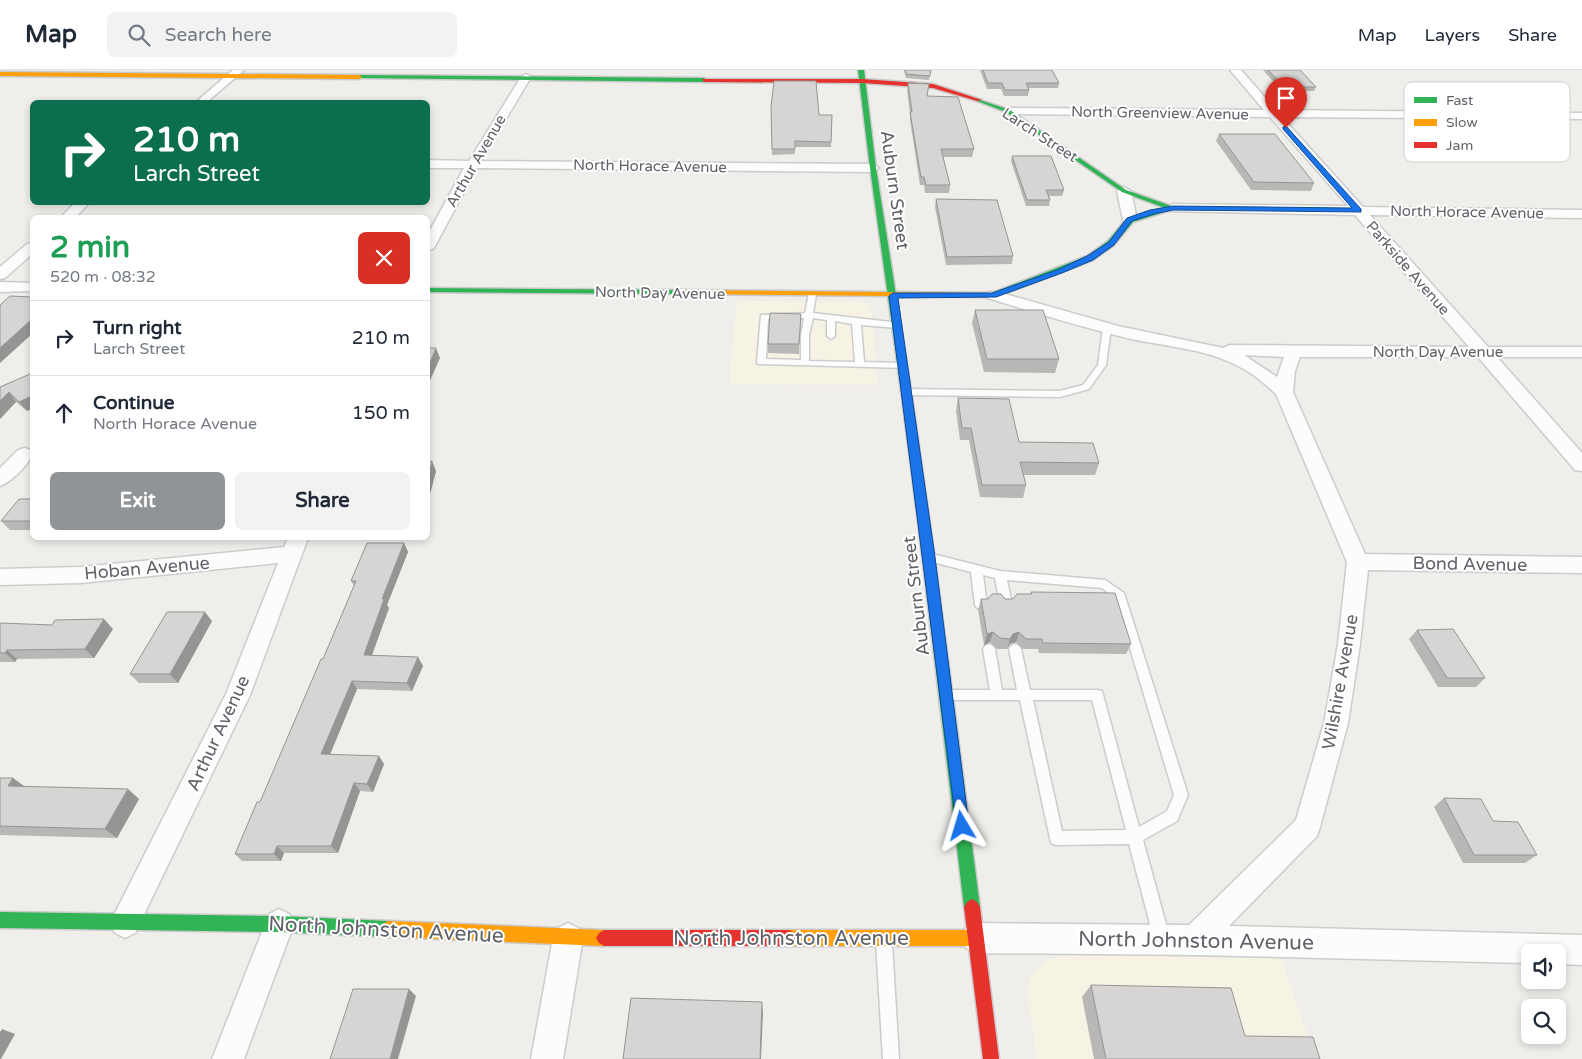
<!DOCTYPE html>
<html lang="en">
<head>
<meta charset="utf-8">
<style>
	body { margin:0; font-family:"Varela Round",sans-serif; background:#f2f2f3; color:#1f2937; height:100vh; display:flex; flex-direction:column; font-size:19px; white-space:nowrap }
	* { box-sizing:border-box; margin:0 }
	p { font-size:16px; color:#747a83 }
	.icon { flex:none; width:28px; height:28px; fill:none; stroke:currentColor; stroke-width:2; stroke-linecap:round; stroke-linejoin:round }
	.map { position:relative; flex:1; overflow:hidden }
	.side { position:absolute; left:30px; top:145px; width:400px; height:325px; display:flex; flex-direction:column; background:#fff; border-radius:8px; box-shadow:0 2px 8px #0003 }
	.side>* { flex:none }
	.banner { position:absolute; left:30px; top:30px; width:400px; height:105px; border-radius:8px; box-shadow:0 2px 8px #0003; background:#0b6e4f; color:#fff; overflow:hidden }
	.tools { position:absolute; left:1521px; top:874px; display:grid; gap:10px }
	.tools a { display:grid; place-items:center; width:45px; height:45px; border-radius:8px; background:#fff; box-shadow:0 2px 8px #0003; font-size:25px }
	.pin { position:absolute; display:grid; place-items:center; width:42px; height:42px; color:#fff; margin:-51px -21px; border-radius:50% 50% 50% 0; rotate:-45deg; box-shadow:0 0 5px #0007 }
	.pin .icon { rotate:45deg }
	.me { position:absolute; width:55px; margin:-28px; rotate:353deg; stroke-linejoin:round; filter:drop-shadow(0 0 4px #0008) }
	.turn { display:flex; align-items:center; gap:18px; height:105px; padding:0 20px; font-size:22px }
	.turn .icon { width:65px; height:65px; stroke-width:2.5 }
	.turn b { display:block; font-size:35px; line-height:42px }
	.round { display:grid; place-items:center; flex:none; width:52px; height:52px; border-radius:8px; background:#f2f2f3 }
	.headline { display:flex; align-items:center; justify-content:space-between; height:85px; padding:0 20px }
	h1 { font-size:30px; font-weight:700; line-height:38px; color:#1e9e55 }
	.cta { display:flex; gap:10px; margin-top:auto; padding:10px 20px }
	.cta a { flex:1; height:58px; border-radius:8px; background:#919496; color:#fff; font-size:20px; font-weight:700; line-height:58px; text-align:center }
	.cta a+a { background:#f2f2f3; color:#1f2937 }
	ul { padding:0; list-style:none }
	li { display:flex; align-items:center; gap:15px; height:75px; padding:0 20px; border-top:1px solid #e0e1e3 }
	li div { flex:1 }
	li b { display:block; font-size:19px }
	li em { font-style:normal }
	header { display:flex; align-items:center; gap:30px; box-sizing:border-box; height:70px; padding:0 25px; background:#fff; border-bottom:1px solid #e0e1e3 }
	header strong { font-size:24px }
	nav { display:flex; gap:28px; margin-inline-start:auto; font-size:18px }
	.search { width:350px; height:45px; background:#f2f2f3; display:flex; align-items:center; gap:12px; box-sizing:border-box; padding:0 18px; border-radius:8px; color:#747a83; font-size:19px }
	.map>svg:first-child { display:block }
	.commercial { fill:#f7f3e4 }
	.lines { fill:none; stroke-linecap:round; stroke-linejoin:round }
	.lane-casing { stroke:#cbcccc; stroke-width:3 }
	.street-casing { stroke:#cbcccc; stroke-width:3 }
	.fast-casing { stroke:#cacacb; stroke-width:3 }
	.slow-casing { stroke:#cacacb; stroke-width:3 }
	.jam-casing { stroke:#cacacb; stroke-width:3 }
	.lane { fill:#fdfcfc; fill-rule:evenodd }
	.street { fill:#fdfcfc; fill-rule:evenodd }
	.fast { fill:#30b455; fill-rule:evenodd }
	.slow { fill:#ff9f0a; fill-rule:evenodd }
	.jam { fill:#e5322d; fill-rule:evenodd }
	.wall { fill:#b8b7b5 }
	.shaded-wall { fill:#969594 }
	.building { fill:#d6d5d3; stroke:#969594 }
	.route { fill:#1a73e8; stroke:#114b97 }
	.labels { text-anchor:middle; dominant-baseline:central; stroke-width:4; stroke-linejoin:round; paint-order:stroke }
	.far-street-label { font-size:15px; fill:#5f6368; stroke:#fff }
	.street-label { font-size:18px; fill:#5f6368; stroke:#fff }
	.near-street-label { font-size:21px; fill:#5f6368; stroke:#fff }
	.key { fill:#fff; stroke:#cfd0d2; stroke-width:1 }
	.key-label { font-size:14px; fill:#5f6368 }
</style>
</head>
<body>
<header>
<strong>Map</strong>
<div class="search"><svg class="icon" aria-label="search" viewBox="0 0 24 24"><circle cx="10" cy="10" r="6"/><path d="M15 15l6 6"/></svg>Search here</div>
<nav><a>Map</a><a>Layers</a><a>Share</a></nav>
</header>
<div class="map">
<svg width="1582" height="989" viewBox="0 0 1582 989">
	<rect width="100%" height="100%" fill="#efeeea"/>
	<path class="commercial" d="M737,231L863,232L871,236L878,315L729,314Z
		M1066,885L1281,888L1316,989H1037L1027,920L1032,903L1045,891Z"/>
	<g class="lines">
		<g class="lane-casing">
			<path id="lane" d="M809,223L816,225L813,243L900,253L901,255L897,258L861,255L864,292L902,293L905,294V298L758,294L757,292L761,245L805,243ZM804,248L801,265V290L766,289L768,249ZM813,248L827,250V266L831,269L835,266V251L852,254L855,292L809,291V265Z
				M1107,255L1111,258L1106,295L1089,319L1060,327L906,325L901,322L906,319L1060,321L1083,315L1098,295L1103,258Z
				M929,483L1000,501L1105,510L1124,523L1188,725L1177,751L1143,770L1170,869L1167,874L1162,877L1157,874L1154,869L1129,774L1056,775L1051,773L1020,630H947L942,629L941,625L942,621L947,620H990L983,579L985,576L989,574L993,576L995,579L1002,620H1017L1009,579L1011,576L1015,574L1019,576L1021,579L1030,620H1097L1102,621L1139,757L1167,741L1174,725L1115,528L1102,518L1007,510L1012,535L1010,538H1002L1000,535L995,508L983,505L987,535L985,538H977L975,535L971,502L925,490L923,487L925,484ZM1033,630H1092L1126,760L1062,761Z
				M884,865L890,867L892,873L899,989H883L876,873L878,867Z"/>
		</g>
		<g class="street-casing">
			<path id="street" d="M233,0H244L207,32H196Z
				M1230,0H1241L1276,40L1582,43V49L1282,47L1363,137L1582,140V148L1370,145L1488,277H1582V287H1497L1582,383V401L1575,400L1478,287H1300L1295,301L1293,322L1365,484L1582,487V503L1368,500L1360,574L1348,653L1320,757L1317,766L1229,856L1582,865V895L1558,894V882H1530V893L1195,885L976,883L966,878L961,868L966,858L976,853L1189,855L1296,750L1324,653L1338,574L1347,492L1276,324C1265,314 1254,304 1240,297C1204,277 1162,277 1123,267C1077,256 1032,242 988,228L985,225L988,222H998L1118,256L1223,278L1230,275L1469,277L1355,145L1168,141L1166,138L1173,134L1348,136L1270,47L1008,44L1002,41L1008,38L1264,40ZM1244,285L1284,287L1277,307Z
				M526,4L531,7L481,91L873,94L879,98L873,102L477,98L435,176L433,179L428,180V164L464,98H428V90L469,91L521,7Z
				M1124,117L1131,121L1137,150L1130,154L1123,150L1117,121Z
				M76,132H90L75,148H60Z
				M32,173V184L5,208L0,209V197L27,174Z
				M0,212L32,213V221L0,222Z
				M25,378L32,381C32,393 11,412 0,416V398L18,380Z
				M288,468H308L250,625L135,863L125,868L115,863L110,853L115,843L226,624L278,493L81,513L0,515V499L81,497L284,477Z
				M279,839L289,844L294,854L244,989H212L269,844Z
				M568,853L578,858L583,868L563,989H531L553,868L558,858Z"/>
		</g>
		<g class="fast-casing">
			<path id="fast" d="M858,0H864L876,98L911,320L906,323L901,320L870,98Z
				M359,5L704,8L707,10L704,12L357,8Z
				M977,29L1010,40L1126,120L1177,138L1133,152L1114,175L1093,190L996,227H983V223H992L1087,186L1108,171L1127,148L1165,138L1122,122L1006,42L977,31Z
				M428,218L681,220L685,222L681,224L428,222Z
				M928,479L934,483L980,837L977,842L972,845L967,842L964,837L922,483Z
				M0,842L279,846L388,851L393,854L396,859L393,864L388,867L279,862L0,858Z"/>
		</g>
		<g class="slow-casing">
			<path id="slow" d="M0,2L359,5L362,7L359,9L0,6Z
				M678,220L986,223L990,225L986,227L681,224L677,222Z
				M388,851L604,860L609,863L612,868L609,873L604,876L388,867L383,864L380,859L383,854Z
				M789,860H976L981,863L984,868L981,873L976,876H789L784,873L781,868L784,863Z"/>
		</g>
		<g class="jam-casing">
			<path id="jam" d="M702,9H862L933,14L982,30L977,31L933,18L862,13L704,12Z
				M906,317L911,320L934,483L928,487L922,483L901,320Z
				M972,829L977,832L980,837L999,989H983L964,837L967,832Z
				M604,860H789L794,863L797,868L794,873L789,876H604L599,873L596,868L599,863Z"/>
		</g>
		<use href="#lane" class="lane"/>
		<use href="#street" class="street"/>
		<use href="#fast" class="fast"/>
		<use href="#slow" class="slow"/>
		<use href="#jam" class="jam"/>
	</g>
	<path class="wall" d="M904,0H931L929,10L906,8Z
		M980,0H1052L1059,13L1058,18H1028L1029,20L1028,26H1004L1001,19H987Z
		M1263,0H1300L1316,17L1314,21H1282Z
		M908,13L974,79L972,87H943L950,115L949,123H925L924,115H920L910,50V43L907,20Z
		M771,37L819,45H832L831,77H795V84L772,85Z
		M1219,64L1314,113L1311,121L1251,120L1216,71Z
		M1012,86L1064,120L1062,126H1049L1050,130L1049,136H1026L1011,91Z
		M936,129L1013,186L1012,194L946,195L935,137Z
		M975,240L1059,289L1055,303L984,302L972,253Z
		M801,244L799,284L768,283V274Z
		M30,304L27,341L16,332L0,349V317Z
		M958,328L1019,372L1099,393L1095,405H1024L1026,415L1023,428L980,427L969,370H960L956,341Z
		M428,392L436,401L430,424H428Z
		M32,429V460H10L1,451Z
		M404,473L408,482L387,535L389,538L372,585L418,587L423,596L412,621L357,619L330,684L384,694L373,722L360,721L338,783H284L281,791H242L235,784L260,732L323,589L354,516L351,511Z
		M1031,522L1131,574L1126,584L1039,583L1038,579H1023L1016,572L1010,574L1007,579H997L990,572L984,575L978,540L981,529H1013L1031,524Z
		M212,551L178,613H139L130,604Z
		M0,553L113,559L94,588L17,589L15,592H0Z
		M1417,560L1485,608L1476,617H1438L1409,569Z
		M0,708H13L24,716L139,729L117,768L0,765Z
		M1444,728L1493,751L1537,785L1525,793H1463L1434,737Z
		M1091,915L1245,966L1320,989H1094L1082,927Z"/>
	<path class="shaded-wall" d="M32,249V264L0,293V278Z
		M436,278L440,288L428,315L429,320L428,324V298Z
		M9,322L16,332L0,349V331Z
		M32,326V339L27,341L19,332Z
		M432,391L436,401L430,424L428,418V409Z
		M404,473L408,482L387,535L389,538L369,593L364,585L382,529Z
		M205,542L212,551L178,613L170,604Z
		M104,549L113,559L94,588L85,579Z
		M993,562L990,572L984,575L987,564Z
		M1019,562L1016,572L1010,574L1007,579L1010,569L1013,564Z
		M7,580L17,589L15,592L5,583Z
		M418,587L423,596L412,621L407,613Z
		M352,611L357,619L327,692L321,684Z
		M379,686L384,694L373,722L367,714Z
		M13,708L26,718L8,716Z
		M354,713L360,721L338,783L331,776Z
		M128,719L139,729L117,768L105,759Z
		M277,776L284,783L281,791L274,784Z
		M409,919L416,926L398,989H390Z
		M762,932L763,943L761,989H760Z
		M2,959L15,964L1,989H0V962Z"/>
	<path class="building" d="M905,0H931L930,6L906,4Z
		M983,0H1052L1059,13H1026L1029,20H1005L1002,13H988Z
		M1268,0H1300L1316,17H1284Z
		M774,11H816L819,45H832L831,72L795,71V79H772L771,37Z
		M908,13L929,14L927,26L958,27L974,79H941L950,115H926L924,107H921L910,42H912Z
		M1219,64H1275L1314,113L1254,112Z
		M1012,86H1051L1064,120H1046L1050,130H1027Z
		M936,129L997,130L1013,186L947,187Z
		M10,226L32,227V249L0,278V235Z
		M975,240H1043L1059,289H987Z
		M770,243L801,244L799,274H768Z
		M428,278H436L428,298Z
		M30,304L32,306V326L19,332L9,322L0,331V317Z
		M958,328L1009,329L1019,372L1093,373L1099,393L1020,392L1026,415H982L971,358H962Z
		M432,391L428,409V392Z
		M19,429H32V451H1Z
		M367,473H404L382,529H384L364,585L418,587L407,613L352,611L321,684L379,686L367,714L354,713L331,776H277L274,784H235L257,732H260L321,589H323L356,511H351Z
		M1031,522L1115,523L1131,574L1043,573L1042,569H1026L1019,562L1013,564L1010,569L1000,568L993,562L987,564L981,529H988L992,524H1001L1005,529H1013L1017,524H1032Z
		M167,542H205L170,604H130Z
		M104,549L85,579L7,580L5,583H0V553L52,555L55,550Z
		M1453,559L1485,608H1447L1417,560Z
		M0,708H13L8,716L128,719L105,759L0,756Z
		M1444,728L1481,729L1493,751L1518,752L1537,785H1474Z
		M1091,915L1231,918L1245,966L1313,967L1320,989H1106Z
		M353,919H409L390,989H330Z
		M631,928L762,932L760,989H623Z"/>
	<path class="route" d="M1286,56L1361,139V142L1173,140L1154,144L1132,151L1114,175L1093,190L1062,203L996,227L898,228L935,487L969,756L967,761L962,763L957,761L889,226L893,223H992L1057,200L1087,186L1109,172L1127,148L1150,140L1173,136L1352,138L1283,59V57Z"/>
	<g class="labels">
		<g class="far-street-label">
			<text transform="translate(1160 43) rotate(1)">North Greenview Avenue</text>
			<text transform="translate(1040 65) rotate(33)">Larch Street</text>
			<text transform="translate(476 91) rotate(-60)">Arthur Avenue</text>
			<text transform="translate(650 96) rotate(1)">North Horace Avenue</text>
			<text transform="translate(1467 142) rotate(1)">North Horace Avenue</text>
			<text transform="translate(1408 198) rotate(49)">Parkside Avenue</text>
			<text transform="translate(660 223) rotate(1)">North Day Avenue</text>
			<text x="1438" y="282">North Day Avenue</text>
		</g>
		<g class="street-label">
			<text transform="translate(895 120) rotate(82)">Auburn Street</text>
			<text transform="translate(1470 494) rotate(1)">Bond Avenue</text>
			<text transform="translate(147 498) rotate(-5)">Hoban Avenue</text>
			<text transform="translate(916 526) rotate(-97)">Auburn Street</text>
			<text transform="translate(1340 612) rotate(-80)">Wilshire Avenue</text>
			<text transform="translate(218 663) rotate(-65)">Arthur Avenue</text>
		</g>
		<g class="near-street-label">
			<text transform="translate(386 860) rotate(3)">North Johnston Avenue</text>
			<text x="791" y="868">North Johnston Avenue</text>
			<text transform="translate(1196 871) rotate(1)">North Johnston Avenue</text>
		</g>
	</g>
	<rect x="1404" y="12" width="166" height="80" rx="8" class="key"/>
	<rect x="1414" y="27" width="23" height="6" fill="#30b455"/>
	<rect x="1414" y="49" width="23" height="7" fill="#ff9f0a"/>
	<rect x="1414" y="72" width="23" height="6" fill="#e5322d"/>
	<g class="key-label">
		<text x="1446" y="35">Fast</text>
		<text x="1446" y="57">Slow</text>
		<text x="1446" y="80">Jam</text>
	</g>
</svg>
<div class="tools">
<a><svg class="icon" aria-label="sound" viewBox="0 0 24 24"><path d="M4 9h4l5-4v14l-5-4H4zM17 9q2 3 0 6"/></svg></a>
<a><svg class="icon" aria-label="search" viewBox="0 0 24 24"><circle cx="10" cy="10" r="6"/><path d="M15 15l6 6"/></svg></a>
</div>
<div class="pin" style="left:1286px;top:58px;background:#d93025"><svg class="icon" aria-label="arrive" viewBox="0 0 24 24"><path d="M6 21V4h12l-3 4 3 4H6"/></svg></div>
<svg class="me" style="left:962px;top:756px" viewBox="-20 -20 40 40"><path d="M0-17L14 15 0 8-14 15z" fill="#1a73e8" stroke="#fff" stroke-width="4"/></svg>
<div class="banner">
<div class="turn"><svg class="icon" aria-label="right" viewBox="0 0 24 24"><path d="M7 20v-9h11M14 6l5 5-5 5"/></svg><div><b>210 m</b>Larch Street</div></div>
</div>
<section class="side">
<div class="headline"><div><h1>2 min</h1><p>520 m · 08:32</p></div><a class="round" style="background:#d93025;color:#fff"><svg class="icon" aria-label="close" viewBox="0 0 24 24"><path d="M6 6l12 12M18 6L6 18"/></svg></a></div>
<ul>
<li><svg class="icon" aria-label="right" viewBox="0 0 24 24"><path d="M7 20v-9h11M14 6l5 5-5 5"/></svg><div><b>Turn right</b><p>Larch Street</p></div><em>210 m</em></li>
<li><svg class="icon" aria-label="ahead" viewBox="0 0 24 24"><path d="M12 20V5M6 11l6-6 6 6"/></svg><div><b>Continue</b><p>North Horace Avenue</p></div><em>150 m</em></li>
</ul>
<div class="cta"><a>Exit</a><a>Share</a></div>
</section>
</div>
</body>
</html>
